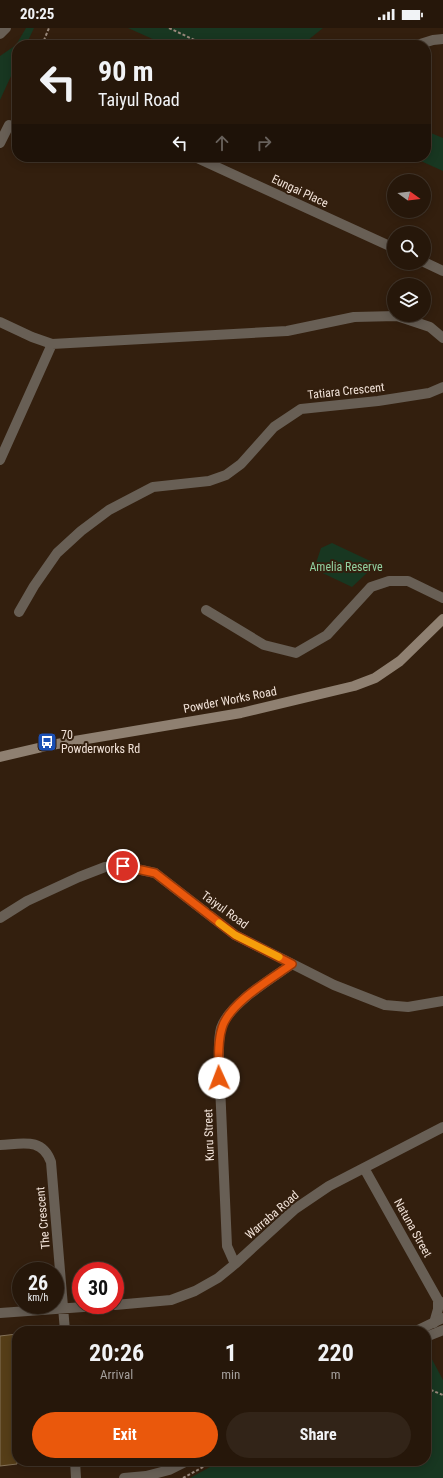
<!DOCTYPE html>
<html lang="en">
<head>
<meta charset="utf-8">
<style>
	body { margin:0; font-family:"Roboto Condensed",sans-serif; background:#322418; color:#f1f3f6; height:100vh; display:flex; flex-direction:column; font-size:15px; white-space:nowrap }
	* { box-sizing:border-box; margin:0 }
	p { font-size:13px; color:#a49f9c }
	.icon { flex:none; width:22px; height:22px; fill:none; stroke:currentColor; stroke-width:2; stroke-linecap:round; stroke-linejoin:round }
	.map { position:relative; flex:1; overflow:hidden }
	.drawer { position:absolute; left:12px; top:1298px; width:419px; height:140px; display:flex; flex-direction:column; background:#26170a; border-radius:16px; box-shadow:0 2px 10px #0003,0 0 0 1px #42362b }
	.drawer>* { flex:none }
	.banner { position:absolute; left:12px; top:12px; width:419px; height:122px; border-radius:16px; box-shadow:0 2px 10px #0003,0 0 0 1px #42362b; background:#26170a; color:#f1f3f6; overflow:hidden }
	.needle { width:26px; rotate:105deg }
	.controls { position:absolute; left:387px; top:146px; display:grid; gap:8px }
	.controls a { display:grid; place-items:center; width:44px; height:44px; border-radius:50%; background:#26170a; box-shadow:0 2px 10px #0003,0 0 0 1px #42362b; font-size:20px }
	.speed { position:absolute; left:12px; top:1234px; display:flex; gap:8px; font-size:20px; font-weight:700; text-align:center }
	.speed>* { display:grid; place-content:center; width:52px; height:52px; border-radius:50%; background:#26170a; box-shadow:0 2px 10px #0003,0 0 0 1px #42362b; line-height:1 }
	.speed small { font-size:10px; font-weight:400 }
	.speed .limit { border:6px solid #d22; background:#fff; color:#111 }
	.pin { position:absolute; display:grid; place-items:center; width:34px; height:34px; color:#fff; margin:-17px; border:2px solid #fff; border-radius:50%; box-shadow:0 1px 4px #0007 }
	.me { position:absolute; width:44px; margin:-22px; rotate:358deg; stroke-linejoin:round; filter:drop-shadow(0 0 3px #0008) }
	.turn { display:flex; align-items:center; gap:14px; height:84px; padding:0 20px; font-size:18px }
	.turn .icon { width:52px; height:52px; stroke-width:2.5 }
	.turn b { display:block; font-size:28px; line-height:34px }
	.lanes { display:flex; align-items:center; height:38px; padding:0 20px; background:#0003; justify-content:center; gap:20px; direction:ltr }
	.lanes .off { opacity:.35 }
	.eta { display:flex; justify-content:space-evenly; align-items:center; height:68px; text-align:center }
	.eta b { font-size:24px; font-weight:700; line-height:28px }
	.button { display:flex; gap:8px; margin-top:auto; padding:8px 20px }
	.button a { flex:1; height:46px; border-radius:24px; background:#ea580c; color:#fff; font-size:16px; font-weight:700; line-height:46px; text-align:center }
	.button a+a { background:#322418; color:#f1f3f6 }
	.status { display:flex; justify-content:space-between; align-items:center; height:28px; padding:0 20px; background:#26170a; direction:ltr }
	.status svg { height:11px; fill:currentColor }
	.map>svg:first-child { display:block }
	.green { fill:#183721 }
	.building { fill:#563e18; stroke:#847259 }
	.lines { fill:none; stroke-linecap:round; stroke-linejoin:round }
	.path { stroke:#9a897c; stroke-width:2; stroke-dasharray:3 2; stroke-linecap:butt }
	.minor { stroke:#685f55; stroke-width:10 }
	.tertiary { stroke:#685f55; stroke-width:10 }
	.secondary { stroke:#8f8071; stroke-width:10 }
	.route-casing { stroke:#983908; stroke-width:10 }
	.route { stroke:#ea580c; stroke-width:7 }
	.slow { stroke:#f59e0b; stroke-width:7 }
	.labels { text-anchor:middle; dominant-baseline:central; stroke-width:4; stroke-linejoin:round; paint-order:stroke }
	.street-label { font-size:12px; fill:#f2e3d9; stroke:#331f0e }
	.park-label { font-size:12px; fill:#92d1a1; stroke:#331f0e }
	.poi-label { font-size:12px; fill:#f2e3d9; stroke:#331f0e; text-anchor:start }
</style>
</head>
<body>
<div class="status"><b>20:25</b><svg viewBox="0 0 49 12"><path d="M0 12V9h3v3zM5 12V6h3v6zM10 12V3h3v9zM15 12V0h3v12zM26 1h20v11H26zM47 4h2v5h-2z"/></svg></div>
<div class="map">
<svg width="443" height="1450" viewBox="0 0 443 1450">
	<rect width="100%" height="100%" fill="#331f0e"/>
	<path class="green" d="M26,0H34L26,17H17V35L0,72V28L16,17Z
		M128,0H323L302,17H166Z
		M426,103L443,110V143L412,129H426Z
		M332,515L383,539L369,543L352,559L314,541L321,520Z
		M426,1320L443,1352V1450H190L221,1433H426Z"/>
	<path class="building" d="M17,1306V1436L0,1438V1308Z"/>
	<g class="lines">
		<path class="path" d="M169,0L205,17
			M42,17L49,0
			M12,88L17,76
			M400,1300L402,1303
			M426,1360L443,1367
			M183,1450L214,1433"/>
		<path class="minor" d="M417,17L433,12L443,11
			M0,115L9,97
			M195,129L394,220
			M424,234L443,243
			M0,294L32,309L52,316L287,303L354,289L397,288L430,299L443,310
			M0,432L52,316
			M206,582L264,617L296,625L327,607L371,559L389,553H408L443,570
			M19,584L34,558L57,525L81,503L109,482L153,459L209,453L226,447L241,436L274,399L301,381L378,373L429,365L443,359
			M0,890L27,873L79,849L105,839L123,838L155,845L235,907L334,957L385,977L408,979L443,973
			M0,1117C22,1116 42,1109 51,1134L65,1303
			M364,1140L438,1272L443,1276
			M235,1236L227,1218L219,1034C219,1023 218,1011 221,1000C229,976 271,951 292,936
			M115,1277L171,1272L195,1263L218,1250L235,1236L295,1181L329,1158L443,1099
			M0,1285L111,1277
			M434,1295L438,1281V1272
			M75,1433L76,1450"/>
		<path class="tertiary" d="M0,6L6,0
			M416,1303L443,1290
			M426,1309L443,1302
			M124,1450L146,1448L169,1442L187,1433"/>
		<path class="secondary" d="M0,729L51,717L241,685L354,658L375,650L400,633L443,591"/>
	</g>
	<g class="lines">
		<g class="route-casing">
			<path id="route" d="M123,838L155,845L235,907L292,936C271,951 229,975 222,1000C217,1016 219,1034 219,1050"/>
		</g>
		<use href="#route" class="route"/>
		<path class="slow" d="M219,895L235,907L279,929"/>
	</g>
	<defs>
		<g id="bus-square" transform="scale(1)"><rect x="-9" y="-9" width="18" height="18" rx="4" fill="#1a4fb4" stroke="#331f0e"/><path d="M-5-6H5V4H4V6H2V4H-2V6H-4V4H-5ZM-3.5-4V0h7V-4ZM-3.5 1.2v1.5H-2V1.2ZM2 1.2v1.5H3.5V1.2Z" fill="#fff"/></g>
	</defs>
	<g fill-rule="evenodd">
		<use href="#bus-square" x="47" y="714"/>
	</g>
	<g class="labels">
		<g class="street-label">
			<text transform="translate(300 163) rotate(25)">Eungai Place</text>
			<text transform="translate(346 363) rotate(-6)">Tatiara Crescent</text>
			<text transform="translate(230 672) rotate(-11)">Powder Works Road</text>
			<text transform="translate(225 882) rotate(36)">Taiyul Road</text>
			<text transform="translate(209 1107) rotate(-92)">Kuru Street</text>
			<text transform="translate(272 1187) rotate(-41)">Warraba Road</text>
			<text transform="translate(43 1190) rotate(-95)">The Crescent</text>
			<text transform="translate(413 1200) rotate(61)">Natuna Street</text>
		</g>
		<g class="park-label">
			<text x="346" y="539">Amelia Reserve</text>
		</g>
		<g class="poi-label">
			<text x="61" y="707">70<tspan x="61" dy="14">Powderworks Rd</tspan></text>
		</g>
	</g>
</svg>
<div class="controls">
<a><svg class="needle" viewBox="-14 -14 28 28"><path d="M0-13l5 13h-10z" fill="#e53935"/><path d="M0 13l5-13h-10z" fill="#a49f9c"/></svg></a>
<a><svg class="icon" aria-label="search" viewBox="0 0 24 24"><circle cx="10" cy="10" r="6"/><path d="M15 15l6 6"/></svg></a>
<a><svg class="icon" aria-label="layers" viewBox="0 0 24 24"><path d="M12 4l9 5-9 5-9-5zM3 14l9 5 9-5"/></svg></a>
</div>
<div class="speed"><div>26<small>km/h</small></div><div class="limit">30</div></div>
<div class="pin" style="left:123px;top:838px;background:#d93025"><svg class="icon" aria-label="arrive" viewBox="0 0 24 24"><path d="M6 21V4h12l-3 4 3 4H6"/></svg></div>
<svg class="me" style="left:219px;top:1050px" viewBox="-20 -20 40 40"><circle r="19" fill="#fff"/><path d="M0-13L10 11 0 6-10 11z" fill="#ea580c"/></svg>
<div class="banner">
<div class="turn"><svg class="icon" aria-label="left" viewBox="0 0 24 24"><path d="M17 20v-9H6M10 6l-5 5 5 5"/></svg><div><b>90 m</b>Taiyul Road</div></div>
<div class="lanes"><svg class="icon" aria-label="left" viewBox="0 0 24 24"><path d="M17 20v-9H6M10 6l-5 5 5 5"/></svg><svg class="icon off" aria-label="ahead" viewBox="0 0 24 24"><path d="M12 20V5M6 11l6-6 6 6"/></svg><svg class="icon off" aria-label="right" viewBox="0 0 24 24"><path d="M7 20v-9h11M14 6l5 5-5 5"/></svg></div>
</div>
<section class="drawer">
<div class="eta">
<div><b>20:26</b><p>Arrival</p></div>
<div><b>1</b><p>min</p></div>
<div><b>220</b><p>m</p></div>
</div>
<div class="button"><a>Exit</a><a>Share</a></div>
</section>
</div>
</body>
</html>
